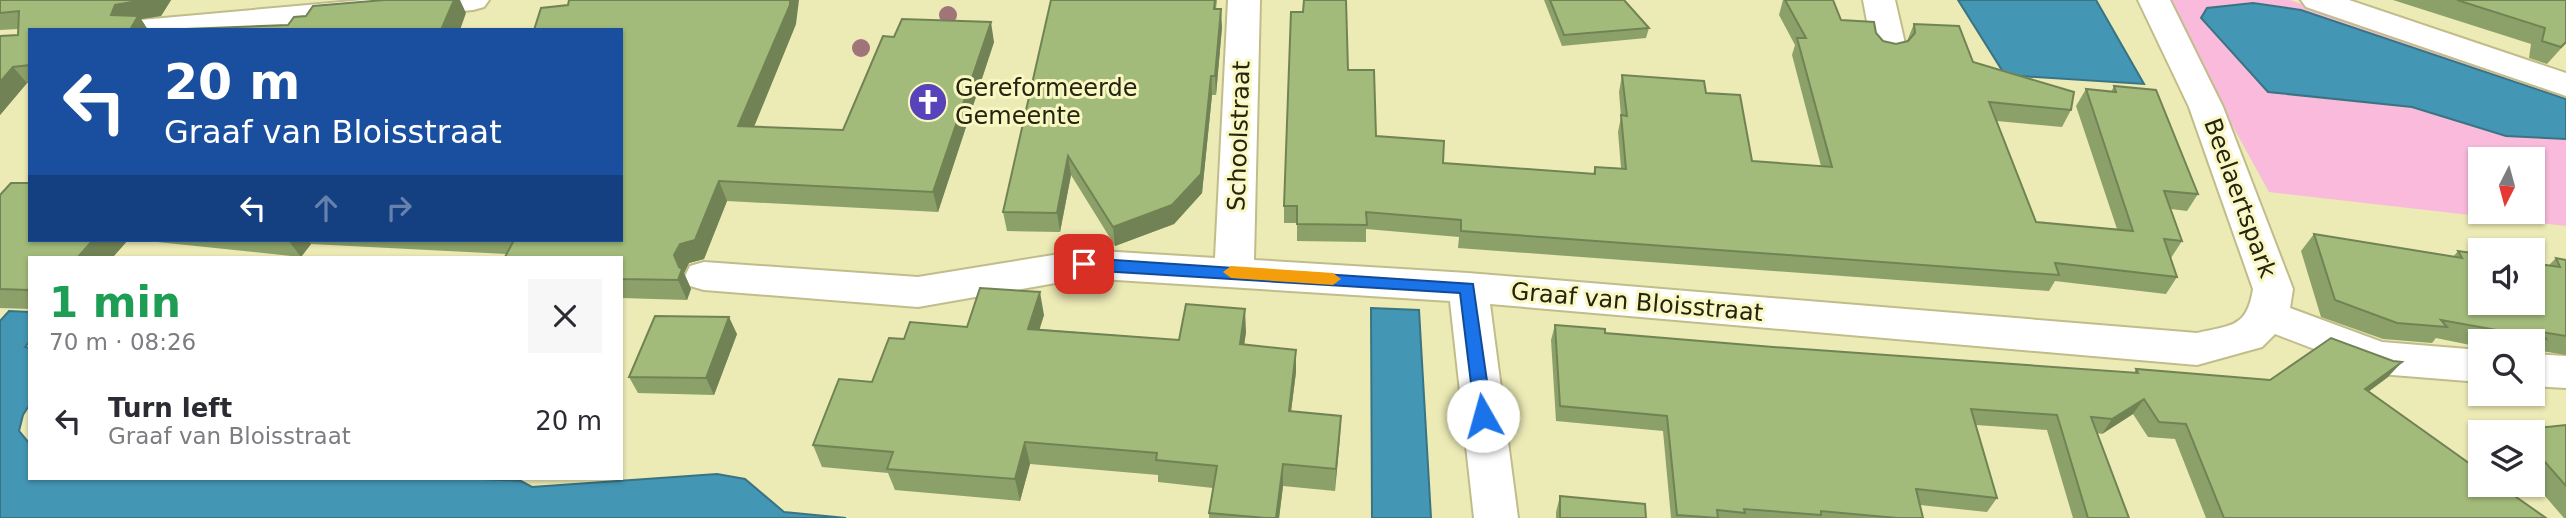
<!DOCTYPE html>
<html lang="en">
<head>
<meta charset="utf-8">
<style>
	body { margin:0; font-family:"DejaVu Sans",sans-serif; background:#f7f7f7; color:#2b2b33; height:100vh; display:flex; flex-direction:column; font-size:26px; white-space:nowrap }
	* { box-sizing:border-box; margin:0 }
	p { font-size:23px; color:#7c7c81 }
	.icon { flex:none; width:38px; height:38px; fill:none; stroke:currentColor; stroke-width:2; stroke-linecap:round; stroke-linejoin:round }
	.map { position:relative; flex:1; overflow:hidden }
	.panel { position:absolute; left:28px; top:256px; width:595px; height:224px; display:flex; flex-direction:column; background:#fff; border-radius:0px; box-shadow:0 2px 5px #0004 }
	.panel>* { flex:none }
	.hud { position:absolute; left:28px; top:28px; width:595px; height:214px; border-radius:0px; box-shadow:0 2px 5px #0004; background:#1a4fa0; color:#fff; overflow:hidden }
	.needle { width:46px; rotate:186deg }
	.tools { position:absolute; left:2468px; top:147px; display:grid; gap:14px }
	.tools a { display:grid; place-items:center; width:77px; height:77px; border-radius:0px; background:#fff; box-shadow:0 2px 5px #0004; font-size:35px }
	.pin { position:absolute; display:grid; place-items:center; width:60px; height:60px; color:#fff; margin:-30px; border-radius:14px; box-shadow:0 4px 10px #0006 }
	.me { position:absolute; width:77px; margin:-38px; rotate:353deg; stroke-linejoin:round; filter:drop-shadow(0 0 5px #0008) }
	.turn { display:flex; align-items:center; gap:24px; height:147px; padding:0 21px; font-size:32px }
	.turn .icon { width:91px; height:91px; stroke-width:2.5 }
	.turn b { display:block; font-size:49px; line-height:60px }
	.lanes { display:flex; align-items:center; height:66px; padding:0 21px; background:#0003; justify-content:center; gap:35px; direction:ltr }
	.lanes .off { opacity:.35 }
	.round { display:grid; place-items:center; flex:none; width:74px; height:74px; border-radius:0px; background:#f7f7f7 }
	.summary { display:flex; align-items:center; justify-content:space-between; height:119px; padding:0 21px }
	h1 { font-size:42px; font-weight:600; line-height:52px; color:#1e9e55 }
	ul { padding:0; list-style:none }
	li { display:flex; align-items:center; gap:21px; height:91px; padding:0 21px }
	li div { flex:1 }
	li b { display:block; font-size:26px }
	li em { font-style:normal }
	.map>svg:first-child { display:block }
	.green { fill:#f9badc; fill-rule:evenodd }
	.water { fill:#4396b4; stroke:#3a7483; stroke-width:2 }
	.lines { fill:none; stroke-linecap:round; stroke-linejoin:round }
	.minor-casing { stroke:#c0bd8a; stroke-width:4 }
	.minor { fill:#fff; fill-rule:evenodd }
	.tree { fill:#a07478 }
	.wall { fill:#8ba169 }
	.shaded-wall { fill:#718355 }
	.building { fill:#a2bb7a; stroke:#718355; stroke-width:2 }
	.route { fill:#1a73e8; stroke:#114b97; stroke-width:2 }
	.slow { fill:#f59e0b }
	.labels { text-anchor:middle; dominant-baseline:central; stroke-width:6; stroke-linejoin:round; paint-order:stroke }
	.poi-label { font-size:24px; fill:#252410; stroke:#f9f7c2; text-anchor:start }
	.street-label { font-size:24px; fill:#252410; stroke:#f9f7c2 }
</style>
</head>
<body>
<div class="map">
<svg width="2566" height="518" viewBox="0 0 2566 518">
	<rect width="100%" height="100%" fill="#eceab5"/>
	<path class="green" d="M2163,0H2290L2566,93V226L2269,192ZM2480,159H2532V212H2480Z"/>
	<path class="water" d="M1958,0H2096L2144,84L2005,75Z
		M2253,3L2301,10L2566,99V139L2506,136L2412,107L2268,92L2201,18L2207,8Z
		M1371,308L1419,310L1431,518H1372Z
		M9,311L30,312V341L25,347L30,348V404L23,415L19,431L30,444V478H462L521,481L532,487L717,474L745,479L784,512L846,518H0V321Z"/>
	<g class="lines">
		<g class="minor-casing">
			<path id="minor" d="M364,0H489L484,7L473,10L255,30H125L129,23L141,20Z
				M1228,0H1260L1254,260L1468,273L2197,333C2231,325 2247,328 2253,289L2189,107L2138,0H2170L2223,107L2293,289L2290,308L2382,342L2480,350V382L2380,374L2275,334L2262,347L2197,365L1490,304L1518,518H1474L1450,301L1084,278L918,307L704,290L690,286L685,276L690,266L704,262L918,277L1084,250L1215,258Z
				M1863,0H1895L1906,48L1901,55L1889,58L1877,55L1872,48Z
				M2301,0H2349L2566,73V96L2306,7Z
				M2532,354L2566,356V388L2532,386Z"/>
		</g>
		<use href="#minor" class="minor"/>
	</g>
	<g class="tree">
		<circle cx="948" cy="15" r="9"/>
		<circle cx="861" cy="48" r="9"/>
	</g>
	<path class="wall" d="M0,0H171L161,16L141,19L148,30H30V83H27L0,115V36L18,35V29L0,30Z
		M1051,0H1217L1216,9L1222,27L1216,95H1212L1202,193L1174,224L1115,246L1071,175L1060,232L1007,231L1003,212Z
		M1544,0H1624L1649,28L1646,38L1562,46Z
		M1783,0H1833L1841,20L1876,33L1883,41L1896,44L1907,41L1914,24L1973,62L2071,110L2062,127L1997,121L2036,222L2117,229L2076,106L2086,89L2111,92L2114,86L2198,194L2187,211L2171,209L2182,241L2171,258L2177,277L2166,294L2055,281L2049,291L1458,248L1459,237L1366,229V242L1297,241V223H1284V206L1348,70L1376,136L1443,163L1593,174L1595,167L1621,168L1618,132L1621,117L1619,92L1622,75L1706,93L1752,161L1821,166L1792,55L1795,45L1779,15Z
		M2393,0H2566V43L2547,64L2529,58L2531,44Z
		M796,24L754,127L843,130L994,42L938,212L727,201L704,259L689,263L684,273L691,289L687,300L621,298V257L506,254L311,244L301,257L138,240H621Z
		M0,195L128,240L113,257H30V309L0,308Z
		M2314,234L2453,257L2458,251L2549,265L2556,258L2566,260V355L2535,350L2532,353V341H2480V347L2436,338L2432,343L2383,339L2321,317L2301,251Z
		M1044,315L1039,329L1179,340L1246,332L1244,345L1296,350V372L1291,412L1341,416L1335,491L1283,486L1279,518H1209V513L1213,488L1158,482V475L1030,464L1020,501L895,490L888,473L822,467L813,445L872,382L904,339Z
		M1555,325L1605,333L1773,347L2134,373L2136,369L2270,380L2388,377L2369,391L2546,518H2206L2175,439L2148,437L2133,414L2102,434L2097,433L2129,518H2073L2047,430L1976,425L1997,498L1987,512L1920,505L1923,518H1671L1663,431L1556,421L1551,340Z
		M737,334L714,395L638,393L629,377Z
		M2566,425V518H2564L2532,481V432H2515L2517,430Z
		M1560,496L1646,518H1556V512Z"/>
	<path class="shaded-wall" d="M143,0H171L161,16L141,19L148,30H130L111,15L115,5Z
		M454,0H460L466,13L460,30H441Z
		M790,0H799L796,24L746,146L738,126Z
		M1221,9L1222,27L1216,95L1215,76Z
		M991,22L994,42L938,212L933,192Z
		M13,67L27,83L0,115V82Z
		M1211,76L1212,95L1202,193L1174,224L1115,246L1113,227Z
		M1068,156L1071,175L1060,232L1057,213Z
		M719,181L727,201L704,259L689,263L684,273L691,289L687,300L678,280L674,255Z
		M93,240H128L113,257H78Z
		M288,240H308L311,244L301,257Z
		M1040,292L1044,315L1033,351L1028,329Z
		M1245,309L1246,332L1241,367L1240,344Z
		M729,317L737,334L714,395L706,378Z
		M1296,350V372L1288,434L1289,411Z
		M2402,362L2388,377L2352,404L2365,389Z
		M2144,399L2133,414L2102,434L2112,419Z
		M1341,416L1340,438L1335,491L1336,469Z
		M1025,442L1030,464L1020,501L1015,479Z
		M1283,464V486L1279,518H1276Z"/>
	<path class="building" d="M0,0H143L115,5L111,15L138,16L130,30H30V65L13,67L0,82V36L18,35L19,11L0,13Z
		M384,0H454L441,30H160L288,25L294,17L306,16L313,6Z
		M569,0H790V5L738,126L843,130L883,36L894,37L902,19L991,22L933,192L719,181L695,240L680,244L674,255L679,267L682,269L678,280L621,279V257H505L514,240H621V30H534L541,8L568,5Z
		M1051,0H1215L1214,9H1221L1215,76H1211L1201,174L1172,205L1113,227L1068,156L1057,213L1003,212Z
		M1304,0H1346L1348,70H1374L1376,136L1444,141L1443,163L1595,174V167L1626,169L1621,115L1627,116L1622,75L1704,81L1706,93L1740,95L1752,161L1832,167L1797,38H1806L1785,0H1833L1841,20L1874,22L1876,33L1883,41L1896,44L1908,41L1915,33L1914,24L1959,26L1973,62L2074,92L2071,110L1989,102L2036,222L2133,231L2086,89L2116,92L2114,86L2156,90L2198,194L2164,191L2182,241L2164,239L2177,277L2055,263L2059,275L1461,231V220L1366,212L1367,225L1297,224V206H1284L1291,12H1303Z
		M1550,0H1624L1649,28L1564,35Z
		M2457,0H2566V42L2561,47L2542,41L2545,28Z
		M11,183H30V240H93L78,257H30V290L0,289V195Z
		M2314,234L2462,258L2458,251L2480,254V303H2532V263L2560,267L2556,258L2566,260V336L2541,332L2546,339L2441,320L2447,327L2397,323L2335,300Z
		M980,288L1040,292L1028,329L1179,340L1186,304L1245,309L1240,344L1296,350L1289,411L1341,416L1336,469L1283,464L1276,518H1266L1209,513L1217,466L1156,460L1157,453L1025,442L1015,479L887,469L893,452L813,445L839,379L872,382L889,338L904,339L910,322L967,327Z
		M655,316L729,317L706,378L629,377Z
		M1555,325L1605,329V333L1773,347L2138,373L2136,369L2270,380L2331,338L2393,361L2402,362L2365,389L2480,471V485H2499L2546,518H2224L2186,424L2159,422L2144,399L2112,419L2091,417L2129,518H2088L2057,415L1971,409L1997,498L1916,489L1923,518H1897L1821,511V515L1744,509L1745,513L1717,510L1718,518L1677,515L1667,416L1560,406Z
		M2566,425V486L2532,447V432H2520L2517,430Z
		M1560,496L1645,504L1646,518H1560Z"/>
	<path class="route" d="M1084,258L1473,284L1492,416L1490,421H1477L1475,416L1460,293L1084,270L1076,264Z"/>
	<path class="slow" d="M1231,266L1333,273L1341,279L1333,285L1231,278L1223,272Z"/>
	<defs>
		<g id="church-disc" transform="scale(2.0125)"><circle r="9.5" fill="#5843bb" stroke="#f9f7c2"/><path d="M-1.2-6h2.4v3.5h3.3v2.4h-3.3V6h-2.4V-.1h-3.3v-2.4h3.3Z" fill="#fff"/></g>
	</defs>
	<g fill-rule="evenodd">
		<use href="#church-disc" x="928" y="102"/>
	</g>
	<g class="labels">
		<g class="poi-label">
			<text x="955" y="88">Gereformeerde<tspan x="955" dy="28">Gemeente</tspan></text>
		</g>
		<g class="street-label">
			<text transform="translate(1239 136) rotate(-88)">Schoolstraat</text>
			<text transform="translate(2240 198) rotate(70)">Beelaertspark</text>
			<text transform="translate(1637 302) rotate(5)">Graaf van Bloisstraat</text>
		</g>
	</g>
</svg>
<div class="tools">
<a><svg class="needle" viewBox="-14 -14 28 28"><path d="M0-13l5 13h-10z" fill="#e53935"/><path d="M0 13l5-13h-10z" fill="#7c7c81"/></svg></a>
<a><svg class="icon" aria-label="sound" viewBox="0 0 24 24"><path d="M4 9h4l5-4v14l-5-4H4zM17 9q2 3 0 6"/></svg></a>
<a><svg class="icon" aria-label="search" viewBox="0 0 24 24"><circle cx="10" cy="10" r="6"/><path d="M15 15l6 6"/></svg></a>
<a><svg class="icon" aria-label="layers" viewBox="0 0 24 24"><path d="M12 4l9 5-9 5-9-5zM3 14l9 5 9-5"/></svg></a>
</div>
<div class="pin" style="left:1084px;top:264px;background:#d93025"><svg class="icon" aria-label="arrive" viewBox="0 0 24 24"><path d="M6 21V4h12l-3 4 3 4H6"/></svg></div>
<svg class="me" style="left:1483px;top:416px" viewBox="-20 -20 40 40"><circle r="19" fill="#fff"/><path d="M0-13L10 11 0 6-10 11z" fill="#1a73e8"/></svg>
<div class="hud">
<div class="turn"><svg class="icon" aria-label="left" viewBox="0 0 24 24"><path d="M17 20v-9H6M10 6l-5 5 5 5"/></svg><div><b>20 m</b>Graaf van Bloisstraat</div></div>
<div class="lanes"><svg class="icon" aria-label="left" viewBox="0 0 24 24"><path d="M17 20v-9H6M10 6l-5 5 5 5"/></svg><svg class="icon off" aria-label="ahead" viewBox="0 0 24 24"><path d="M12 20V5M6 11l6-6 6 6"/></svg><svg class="icon off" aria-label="right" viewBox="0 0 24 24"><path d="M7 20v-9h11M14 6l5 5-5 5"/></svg></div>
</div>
<section class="panel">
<div class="summary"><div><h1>1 min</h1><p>70 m · 08:26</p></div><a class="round"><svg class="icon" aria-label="close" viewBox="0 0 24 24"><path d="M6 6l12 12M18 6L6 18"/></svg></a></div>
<ul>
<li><svg class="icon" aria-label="left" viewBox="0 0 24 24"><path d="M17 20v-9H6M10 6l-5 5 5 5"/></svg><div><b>Turn left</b><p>Graaf van Bloisstraat</p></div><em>20 m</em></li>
</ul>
</section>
</div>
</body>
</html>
